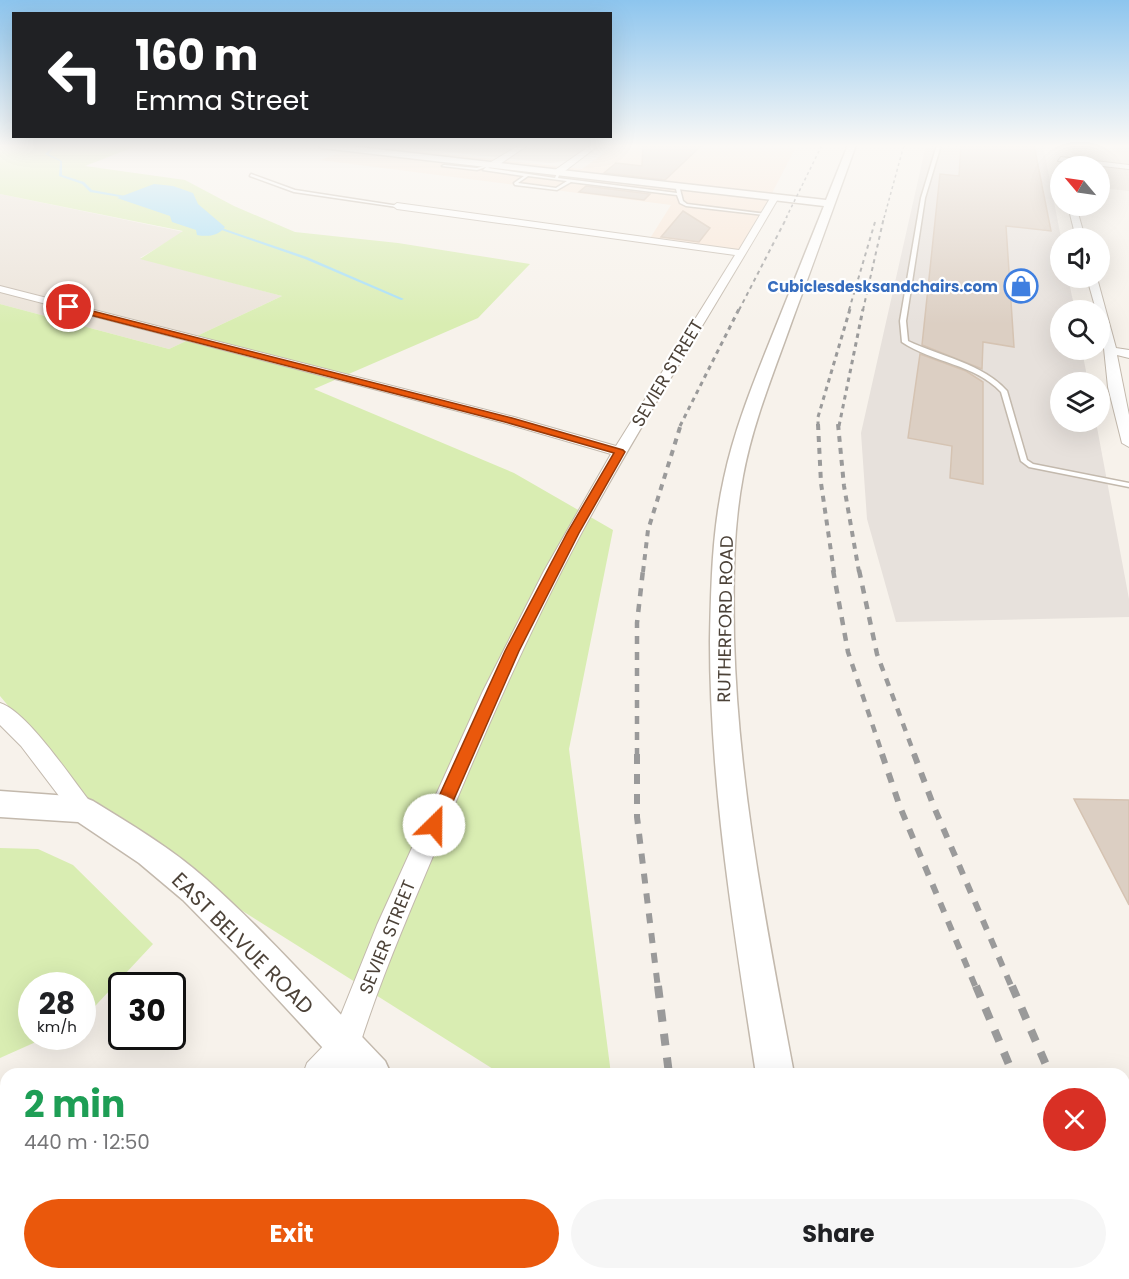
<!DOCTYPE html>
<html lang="en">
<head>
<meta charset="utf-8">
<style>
	body { margin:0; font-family:Poppins,sans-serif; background:#f6f6f6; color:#202124; height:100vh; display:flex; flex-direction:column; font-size:22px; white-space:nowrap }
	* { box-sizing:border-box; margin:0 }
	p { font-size:20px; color:#757577 }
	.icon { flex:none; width:33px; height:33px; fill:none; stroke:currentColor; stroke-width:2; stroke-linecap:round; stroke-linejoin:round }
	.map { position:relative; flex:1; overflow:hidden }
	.side { position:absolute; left:0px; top:1068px; width:1130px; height:212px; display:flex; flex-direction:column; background:#fff; border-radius:18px 18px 0 0; box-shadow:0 6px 24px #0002 }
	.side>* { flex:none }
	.top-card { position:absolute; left:12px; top:12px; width:600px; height:126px; border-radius:0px; box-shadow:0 6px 24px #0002; background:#202124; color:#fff; overflow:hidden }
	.needle { width:39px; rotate:299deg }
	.controls { position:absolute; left:1050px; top:156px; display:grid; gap:12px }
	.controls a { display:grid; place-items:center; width:60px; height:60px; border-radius:50%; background:#fff; box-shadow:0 6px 24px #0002; font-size:30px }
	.speed { position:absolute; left:18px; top:972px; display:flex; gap:12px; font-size:30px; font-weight:700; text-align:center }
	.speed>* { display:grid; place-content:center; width:78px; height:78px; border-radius:50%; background:#fff; box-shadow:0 6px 24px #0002; line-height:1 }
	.speed small { font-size:15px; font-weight:400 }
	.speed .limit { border:3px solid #111; border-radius:9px; background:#fff; color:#111 }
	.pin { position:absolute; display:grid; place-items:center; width:51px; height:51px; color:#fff; margin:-26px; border:3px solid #fff; border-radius:50%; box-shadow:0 2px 6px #0007 }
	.me { position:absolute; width:66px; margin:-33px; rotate:23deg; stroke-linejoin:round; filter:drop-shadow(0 0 4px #0008) }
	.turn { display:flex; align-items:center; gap:21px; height:126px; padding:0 24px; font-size:27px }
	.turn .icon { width:78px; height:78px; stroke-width:2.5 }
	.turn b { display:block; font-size:42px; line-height:51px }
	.round { display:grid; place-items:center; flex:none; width:63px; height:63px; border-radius:32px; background:#f6f6f6 }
	.headline { display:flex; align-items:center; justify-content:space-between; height:102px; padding:0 24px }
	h1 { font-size:36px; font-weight:700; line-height:45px; color:#1e9e55 }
	.button { display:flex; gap:12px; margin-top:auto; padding:12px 24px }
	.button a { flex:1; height:69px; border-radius:36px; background:#ea580c; color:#fff; font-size:24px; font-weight:700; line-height:69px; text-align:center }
	.button a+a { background:#f6f6f6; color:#202124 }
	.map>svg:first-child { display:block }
	.residential { fill:#ebe3d9 }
	.commercial { fill:#f9e6d6 }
	.industrial { fill:#e7e1dc }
	.green { fill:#d9edb2 }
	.water { fill:#a5def6 }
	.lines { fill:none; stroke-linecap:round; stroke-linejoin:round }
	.stream { fill:#a5def6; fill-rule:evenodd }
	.building { fill:#dccfc3; stroke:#d5c3b2; stroke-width:1.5 }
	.service-casing { stroke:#c3b9ad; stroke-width:3 }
	.minor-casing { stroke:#c3b9ad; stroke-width:2 }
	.tertiary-casing { stroke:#c3b9ad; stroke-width:3 }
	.service { fill:#fff; fill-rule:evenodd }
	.minor { fill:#fff; fill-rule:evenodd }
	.tertiary { fill:#fff; fill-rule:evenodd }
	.rail-far6 { stroke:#9a9a9a; stroke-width:1.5; stroke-dasharray:3 3; stroke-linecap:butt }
	.rail-far5 { stroke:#9a9a9a; stroke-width:2; stroke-dasharray:4 4; stroke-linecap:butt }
	.rail-far4 { stroke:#9a9a9a; stroke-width:3; stroke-dasharray:4.5 4.5; stroke-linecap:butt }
	.rail-far3 { stroke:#9a9a9a; stroke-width:4; stroke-dasharray:6 6; stroke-linecap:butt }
	.rail-far2 { stroke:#9a9a9a; stroke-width:4.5; stroke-dasharray:8 8; stroke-linecap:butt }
	.rail-far1 { stroke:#9a9a9a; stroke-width:6; stroke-dasharray:10 10; stroke-linecap:butt }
	.rail { stroke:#9a9a9a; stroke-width:8; stroke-dasharray:12 12; stroke-linecap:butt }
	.route { fill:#ea580c; stroke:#983908; stroke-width:1.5 }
	.labels { text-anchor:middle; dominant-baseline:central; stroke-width:4.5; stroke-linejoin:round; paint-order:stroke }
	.far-shop-label { font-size:15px; font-weight:bold; fill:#366cbe; stroke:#fff; text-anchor:end }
	.street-label { font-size:18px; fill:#4c4238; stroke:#fff }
	.near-street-label { font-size:21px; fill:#4c4238; stroke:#fff }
</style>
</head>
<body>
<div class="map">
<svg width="1129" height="1279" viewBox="0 0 1129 1279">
	<rect width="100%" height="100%" fill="#f7f2eb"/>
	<path class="residential" d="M384,145H600L573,160L550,163Z
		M1067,145H1129V191L1100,188V166H1080Z
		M0,194L184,232L140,258L282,296L169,349L0,304Z"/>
	<path class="commercial" d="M363,145L582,169L615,145H797L741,253L649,240L671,205L320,160Z"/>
	<path class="industrial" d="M926,145H1043L1061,238L1060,278H1068L1075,310H1060V350H1082L1088,382H1060V422H1096L1129,599V617L896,622L867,519L861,433Z"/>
	<path class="green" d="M0,145H139L85,166L185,180L234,206L295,232L398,243L530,264L478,318L314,389L514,473L613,530L569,749L611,1074H501L108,826L0,696V304L169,349L282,296L140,259L183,231L0,194Z
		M0,848L38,849L73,865L153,944L83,1019L82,986H32V1036L47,1037L0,1058Z"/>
	<path class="water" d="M154,184L173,186L193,193L198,204L225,227C218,236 208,237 197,235L196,230L172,222L170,216L117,198Z"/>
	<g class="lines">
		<path class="stream" d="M55,145H57L48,154L62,161V175L84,182L92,190L131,197L132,199L90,192L82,184L59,176L60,161L45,154Z
			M213,225L307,257L404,299L401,300L305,259L213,227Z"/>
	</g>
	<path class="building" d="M643,145H702L665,180L604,173L616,163L642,166Z
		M961,145H1034L1051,231L1006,226L1014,347L983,342L982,369L922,345L940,174L959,176Z
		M586,186L650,194L644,200L579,192Z
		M683,211L710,228L699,242L661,237Z
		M920,354L966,371L983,382V484L950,478L952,446L908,438Z
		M1074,799L1129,800V905Z"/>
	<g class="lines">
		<g class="service-casing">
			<path id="service" d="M937,145H941L925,198L906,321L908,341C939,356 984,364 1007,391L1027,460L1033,464L1129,483V487L1029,467L1021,461L1001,392C975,364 933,363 902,342L900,321L921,198Z
				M494,163L495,165L488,168L555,178L558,171L560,172L558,178L677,193L676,189L678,188L680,189L683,201L687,204L767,214L765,215L686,206L680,203L677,195L571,182L557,190L515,185L514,183L524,176L483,170L486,167L477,170L442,166L444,165L477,168ZM528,176L567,181L556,188L518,183Z
				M251,174L295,190L399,206L397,207L294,192L250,176Z"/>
		</g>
		<g class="minor-casing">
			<path id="minor" d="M520,145H528L497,166H491V162Z
				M591,145H599L561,174H555V170Z
				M1061,157L1129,165V169L1058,161Z
				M772,195L779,197C714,309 644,418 582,532C527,634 481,741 436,849C405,923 373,996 351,1074H303L307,1063L332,1037L377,925L483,691L544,571L611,454L504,423L0,292V286L514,417L616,446L735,255L397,209L393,206L397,203L739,250Z
				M1068,206H1076L1085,238H1076Z
				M1087,278H1097L1116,348L1129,350V358L1117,355L1129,415V447L1122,443L1108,387L1100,310H1096Z
				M0,703C27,711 72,779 91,803L95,810L91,817L83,820L75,817L21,746L0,725Z
				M121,1274H160L158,1279H119Z
				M267,1274H303L302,1279H266Z"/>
		</g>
		<g class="tertiary-casing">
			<path id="tertiary" d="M318,145H341L826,200L848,145H856C835,203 814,262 792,321C774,372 753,422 743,476C733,529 733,584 734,638C738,785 767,930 794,1074H756C734,931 710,787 710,641C711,587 712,531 724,478C734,431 752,386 770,341C788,296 806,251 824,206L322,148Z
				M0,791L83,797L93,801C132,825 171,848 206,879C269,935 326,1000 385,1061L391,1074H347L237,955L183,900L139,863L78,822L0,817Z
				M528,1274H575L577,1279H530Z
				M739,1274H784L782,1279H737Z
				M797,1274H841L842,1279H798Z"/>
		</g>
		<use href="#service" class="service"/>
		<use href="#minor" class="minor"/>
		<use href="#tertiary" class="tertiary"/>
		<path class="rail-far6" d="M786,218L822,145
			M884,218L904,145"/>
		<path class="rail-far5" d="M739,310L787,217
			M849,310L875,222
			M863,310L884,217"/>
		<path class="rail-far4" d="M680,426L739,309
			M818,426V417L850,309
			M839,426L863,309"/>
		<path class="rail-far3" d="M818,424L821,483L834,572
			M838,424L844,486L859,572
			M643,572L648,530L681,424"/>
		<path class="rail-far2" d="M833,570L848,652L883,756
			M859,570L877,654L915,756
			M637,756V623L643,570"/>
		<path class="rail-far1" d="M637,754V817L658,988
			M882,754L900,807L976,988
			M914,754L934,807L1012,988"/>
		<path class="rail" d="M658,986L669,1074
			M976,986L1013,1074
			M1012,986L1050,1074
			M1124,1244L1129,1257
			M697,1274L698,1279
			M1097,1274L1099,1279"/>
	</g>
	<linearGradient id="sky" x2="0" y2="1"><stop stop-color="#8dc5ee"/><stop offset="0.45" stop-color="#fbf9f6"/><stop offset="1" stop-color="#fbf9f6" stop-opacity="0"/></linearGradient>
	<rect width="1129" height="324" fill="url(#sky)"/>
	<path class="route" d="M69,305L512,418L623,450L625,452L579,533L519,651L440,831L434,833L428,831L426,825L505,651L567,533L614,453L505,422L67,309L65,307Z"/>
	<defs>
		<g id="shop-ring" transform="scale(1.725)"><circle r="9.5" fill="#fff" stroke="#3f7fe0" stroke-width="1.5"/><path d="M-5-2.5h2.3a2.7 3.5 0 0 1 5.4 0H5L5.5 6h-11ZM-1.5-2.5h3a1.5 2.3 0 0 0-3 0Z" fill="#3f7fe0"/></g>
	</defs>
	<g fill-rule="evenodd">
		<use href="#shop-ring" x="1021" y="286"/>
	</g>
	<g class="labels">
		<g class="far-shop-label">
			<text x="998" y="286">Cubiclesdesksandchairs.com</text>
		</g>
		<g class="street-label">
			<text transform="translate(667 373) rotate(-59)">SEVIER STREET</text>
			<text transform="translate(725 619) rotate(-89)">RUTHERFORD ROAD</text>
			<text transform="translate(387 937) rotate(-68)">SEVIER STREET</text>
		</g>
		<g class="near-street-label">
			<text transform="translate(243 943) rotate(45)">EAST BELVUE ROAD</text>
		</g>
	</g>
</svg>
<div class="controls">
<a><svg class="needle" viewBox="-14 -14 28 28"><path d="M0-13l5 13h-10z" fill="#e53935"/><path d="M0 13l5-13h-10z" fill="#757577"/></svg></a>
<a><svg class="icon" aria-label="sound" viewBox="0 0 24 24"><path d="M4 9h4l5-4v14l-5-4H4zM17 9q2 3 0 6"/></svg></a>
<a><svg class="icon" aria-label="search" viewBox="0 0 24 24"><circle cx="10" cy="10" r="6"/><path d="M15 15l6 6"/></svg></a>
<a><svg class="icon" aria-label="layers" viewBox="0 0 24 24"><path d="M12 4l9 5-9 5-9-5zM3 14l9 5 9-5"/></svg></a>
</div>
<div class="speed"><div>28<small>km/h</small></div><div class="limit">30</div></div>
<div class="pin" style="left:69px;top:307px;background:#d93025"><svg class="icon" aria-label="arrive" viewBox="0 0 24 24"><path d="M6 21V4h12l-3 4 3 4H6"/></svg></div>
<svg class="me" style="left:434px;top:825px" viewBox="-20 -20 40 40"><circle r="19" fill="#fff"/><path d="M0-13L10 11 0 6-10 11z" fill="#ea580c"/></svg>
<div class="top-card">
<div class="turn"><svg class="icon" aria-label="left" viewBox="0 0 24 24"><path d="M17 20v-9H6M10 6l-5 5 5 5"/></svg><div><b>160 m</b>Emma Street</div></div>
</div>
<section class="side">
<div class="headline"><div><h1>2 min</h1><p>440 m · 12:50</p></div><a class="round" style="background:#d93025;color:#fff"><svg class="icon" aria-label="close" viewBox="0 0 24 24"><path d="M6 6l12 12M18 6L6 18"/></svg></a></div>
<div class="button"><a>Exit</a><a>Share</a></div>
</section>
</div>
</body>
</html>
